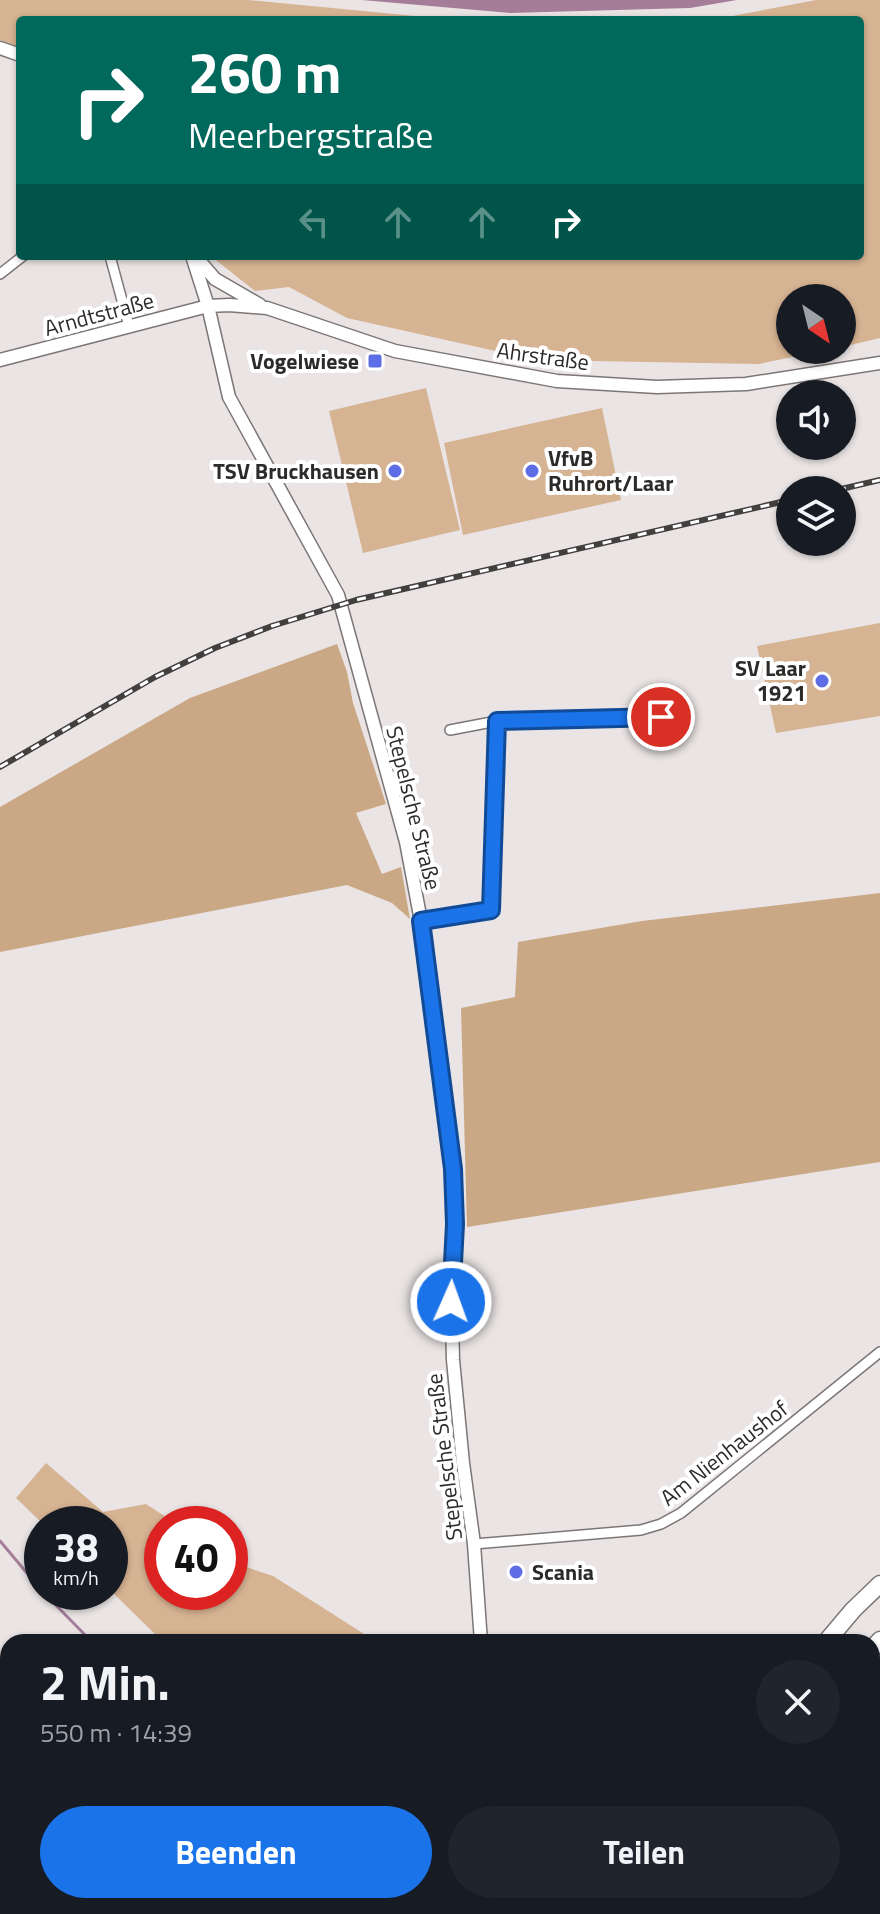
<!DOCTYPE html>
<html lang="de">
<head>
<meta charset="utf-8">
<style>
	body { margin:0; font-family:"Titillium Web",sans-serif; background:#20242c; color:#f1f3f6; height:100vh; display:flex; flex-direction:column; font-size:30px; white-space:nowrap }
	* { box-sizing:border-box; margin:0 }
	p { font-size:26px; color:#9ea1a6 }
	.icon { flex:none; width:44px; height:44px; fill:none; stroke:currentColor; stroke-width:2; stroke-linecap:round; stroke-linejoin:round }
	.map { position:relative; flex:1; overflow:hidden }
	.panel { position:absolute; left:0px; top:1634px; width:880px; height:280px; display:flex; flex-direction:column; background:#171b24; border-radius:24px 24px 0 0; box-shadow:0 2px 6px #0004 }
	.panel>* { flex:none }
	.guide { position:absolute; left:16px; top:16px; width:848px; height:244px; border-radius:8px; box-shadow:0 2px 6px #0004; background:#00695c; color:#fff; overflow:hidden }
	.needle { width:52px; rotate:145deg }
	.controls { position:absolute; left:776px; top:284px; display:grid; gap:16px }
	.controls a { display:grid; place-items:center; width:80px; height:80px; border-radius:50%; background:#171b24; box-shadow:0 2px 6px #0004; font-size:40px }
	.speed { position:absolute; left:24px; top:1506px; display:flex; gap:16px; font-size:40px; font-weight:700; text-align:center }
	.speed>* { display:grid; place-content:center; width:104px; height:104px; border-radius:50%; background:#171b24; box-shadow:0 2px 6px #0004; line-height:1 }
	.speed small { font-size:20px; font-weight:400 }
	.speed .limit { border:12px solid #d22; background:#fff; color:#111 }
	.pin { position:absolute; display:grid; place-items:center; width:68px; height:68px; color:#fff; margin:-34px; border:4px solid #fff; border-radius:50%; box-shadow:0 2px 8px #0007 }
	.me { position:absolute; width:88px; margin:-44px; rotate:2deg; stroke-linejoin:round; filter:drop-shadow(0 0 6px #0008) }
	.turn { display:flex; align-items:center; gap:28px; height:168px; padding:0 40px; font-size:36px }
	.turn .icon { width:104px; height:104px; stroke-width:2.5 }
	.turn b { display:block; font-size:56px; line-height:68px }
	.lanes { display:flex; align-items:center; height:76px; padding:0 40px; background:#0003; justify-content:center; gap:40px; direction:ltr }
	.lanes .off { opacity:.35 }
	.round { display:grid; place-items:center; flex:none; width:84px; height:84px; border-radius:42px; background:#20242c }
	.summary { display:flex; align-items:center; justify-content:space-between; height:136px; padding:0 40px }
	h1 { font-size:48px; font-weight:700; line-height:60px }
	.action { display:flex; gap:16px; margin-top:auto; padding:16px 40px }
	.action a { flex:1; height:92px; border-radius:48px; background:#1a73e8; color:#fff; font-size:32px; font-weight:700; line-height:92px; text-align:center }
	.action a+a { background:#20242c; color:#f1f3f6 }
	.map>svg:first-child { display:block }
	.green { fill:#d6b392 }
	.forest { fill:#caa886 }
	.water { fill:#a57d98 }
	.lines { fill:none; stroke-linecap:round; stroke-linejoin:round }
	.stream { stroke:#a57d98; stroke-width:3 }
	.street-casing { stroke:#7c7676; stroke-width:12 }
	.secondary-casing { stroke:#7c7676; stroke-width:15 }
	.highway-casing { stroke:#7c7676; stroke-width:19 }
	.street { stroke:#fff; stroke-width:9 }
	.secondary { stroke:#fff; stroke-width:12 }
	.highway { stroke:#fff; stroke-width:16 }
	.rail-casing { stroke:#423f3f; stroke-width:6 }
	.rail { stroke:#fff; stroke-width:3; stroke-dasharray:9; stroke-linecap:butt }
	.route-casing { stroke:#114b97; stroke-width:20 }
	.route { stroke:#1a73e8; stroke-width:14 }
	.poi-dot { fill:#5d6de5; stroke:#fff; stroke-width:3 }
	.labels { text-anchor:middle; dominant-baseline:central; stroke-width:8; stroke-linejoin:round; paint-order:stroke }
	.street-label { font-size:22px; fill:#2d2b2a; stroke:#fff }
	.poi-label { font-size:22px; font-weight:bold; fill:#2d2b2a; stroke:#fff; text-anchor:end }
</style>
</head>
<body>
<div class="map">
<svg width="880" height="1914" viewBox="0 0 880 1914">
	<rect width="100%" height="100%" fill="#eae4e4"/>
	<path class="green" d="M0,0H248L457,20H20V48L0,40Z
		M816,0H880V338L842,347V298H790V350H826L759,364L536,360L347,318L289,287L255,291L212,257L860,256V20H711Z
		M426,388L460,530L363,553L329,411Z
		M602,408L621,500L463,535L444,443Z
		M880,623V716L776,733L757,646Z
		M46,1463L103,1512L146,1504L177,1524H162V1592H230V1559L240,1565L273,1576L372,1639L370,1642H168L157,1636L110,1590V1524H43L16,1498Z"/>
	<path class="forest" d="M337,644L347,672L353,703L386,804L356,813L382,874L401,867L410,919L392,903L347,885L0,952V807L190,698Z
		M880,893V1162L467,1227L461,1008L515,997L518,942L642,921Z"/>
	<path class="water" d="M362,0H737L690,8L510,13Z"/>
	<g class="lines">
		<path class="stream" d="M0,1541L42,1591
			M43,1592L92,1642"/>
		<g class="street-casing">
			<path id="street" d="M110,256L129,326
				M0,274L23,256
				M450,730L497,721L661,717
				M421,921L491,910L497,721
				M474,1544L641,1530L661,1524L681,1513L880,1352
				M0,1846L8,1851
				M95,1906L108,1914
				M76,1914L80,1906"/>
		</g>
		<g class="secondary-casing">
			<path id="secondary" d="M0,48L20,55
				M192,256L208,306L229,397L338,595L406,842L421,921L453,1169L455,1224L451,1285L453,1360L463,1463L474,1544L481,1642
				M196,257L215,279L260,305
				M0,360L208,306L229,305L267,308L395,351L557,381L657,387L746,384L880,363
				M872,1705L880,1698
				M872,1718L880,1711
				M478,1906L482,1914
				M496,1906L500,1914
				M587,1914L591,1906
				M605,1914L609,1906"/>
		</g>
		<g class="highway-casing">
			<path id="highway" d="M826,1642L853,1610L880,1584
				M872,1649L880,1640
				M872,1684L880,1676
				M872,1745L880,1739
				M656,1914L661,1906
				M686,1914L691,1906"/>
		</g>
		<use href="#street" class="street"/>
		<use href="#secondary" class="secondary"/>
		<use href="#highway" class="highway"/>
		<g class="rail-casing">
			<path id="rail" d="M837,490L880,480
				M0,767L155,677L215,648L272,626L356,600L790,500"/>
		</g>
		<use href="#rail" class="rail"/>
	</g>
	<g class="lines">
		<g class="route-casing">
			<path id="route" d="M451,1302L455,1224L453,1169L421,921L491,910L497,721L661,717"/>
		</g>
		<use href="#route" class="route"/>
	</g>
	<g class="poi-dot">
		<rect x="367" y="353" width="16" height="16" rx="4"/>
		<circle cx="395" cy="471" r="8"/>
		<circle cx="532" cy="471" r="8"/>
		<circle cx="822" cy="681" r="8"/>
		<circle cx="516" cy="1572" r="8"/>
	</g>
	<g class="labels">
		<g class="street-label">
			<text transform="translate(99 314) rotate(-15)">Arndtstraße</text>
			<text transform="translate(543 356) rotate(8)">Ahrstraße</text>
			<text transform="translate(414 808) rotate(76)">Stepelsche Straße</text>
			<text transform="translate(724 1453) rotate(-38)">Am Nienhaushof</text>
			<text transform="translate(444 1457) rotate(-97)">Stepelsche Straße</text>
		</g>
		<g class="poi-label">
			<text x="359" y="361">Vogelwiese</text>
			<text x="548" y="458" text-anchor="start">VfvB<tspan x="548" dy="25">Ruhrort/Laar</tspan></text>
			<text x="379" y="471">TSV Bruckhausen</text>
			<text x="806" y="668">SV Laar<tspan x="806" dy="25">1921</tspan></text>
			<text x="532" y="1572" text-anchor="start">Scania</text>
		</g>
	</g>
</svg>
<div class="controls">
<a><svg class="needle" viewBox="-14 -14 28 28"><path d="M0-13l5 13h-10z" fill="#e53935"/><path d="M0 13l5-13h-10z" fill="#9ea1a6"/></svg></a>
<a><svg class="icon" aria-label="sound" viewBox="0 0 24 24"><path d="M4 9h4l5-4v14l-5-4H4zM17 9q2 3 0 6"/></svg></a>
<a><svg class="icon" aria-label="layers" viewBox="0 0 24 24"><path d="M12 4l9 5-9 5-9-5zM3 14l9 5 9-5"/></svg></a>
</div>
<div class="speed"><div>38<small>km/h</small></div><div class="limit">40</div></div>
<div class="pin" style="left:661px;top:717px;background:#d93025"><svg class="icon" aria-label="arrive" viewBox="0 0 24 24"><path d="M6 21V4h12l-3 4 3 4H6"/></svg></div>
<svg class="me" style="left:451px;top:1302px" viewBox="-20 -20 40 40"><circle r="17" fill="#1a73e8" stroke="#fff" stroke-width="3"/><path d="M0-11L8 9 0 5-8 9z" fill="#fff"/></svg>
<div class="guide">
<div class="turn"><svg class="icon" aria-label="right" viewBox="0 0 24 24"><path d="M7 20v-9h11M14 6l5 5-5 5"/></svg><div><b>260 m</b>Meerbergstraße</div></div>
<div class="lanes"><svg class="icon off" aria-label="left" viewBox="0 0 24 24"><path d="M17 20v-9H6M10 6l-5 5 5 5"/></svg><svg class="icon off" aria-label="ahead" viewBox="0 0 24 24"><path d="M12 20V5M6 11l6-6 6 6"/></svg><svg class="icon off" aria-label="ahead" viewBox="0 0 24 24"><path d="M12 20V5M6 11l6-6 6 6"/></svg><svg class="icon" aria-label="right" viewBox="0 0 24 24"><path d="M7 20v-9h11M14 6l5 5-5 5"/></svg></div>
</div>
<section class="panel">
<div class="summary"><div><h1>2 Min.</h1><p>550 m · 14:39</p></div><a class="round"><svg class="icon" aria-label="close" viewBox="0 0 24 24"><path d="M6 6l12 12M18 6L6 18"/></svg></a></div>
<div class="action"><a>Beenden</a><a>Teilen</a></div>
</section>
</div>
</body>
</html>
